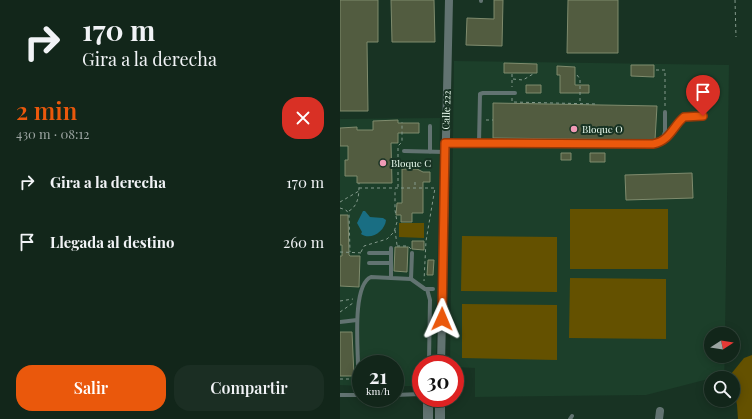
<!DOCTYPE html>
<html lang="es">
<head>
<meta charset="utf-8">
<style>
	body { margin:0; font-family:"Playfair Display",serif; background:#1b2e23; color:#f1f3f6; height:100vh; display:flex; flex-direction:column; font-size:15px; white-space:nowrap }
	* { box-sizing:border-box; margin:0 }
	p { font-size:13px; color:#9ca5a2 }
	.icon { flex:none; width:22px; height:22px; fill:none; stroke:currentColor; stroke-width:2; stroke-linecap:round; stroke-linejoin:round }
	.map { position:relative; flex:1; overflow:hidden }
	.drawer { display:flex; flex-direction:column; background:#12261a; width:340px }
	.drawer>* { flex:none }
	.guide { background:#12261a; color:#f1f3f6; overflow:hidden }
	.needle { width:26px; rotate:78deg }
	.fabs { position:absolute; left:364px; top:327px; display:grid; gap:8px }
	.fabs a { display:grid; place-items:center; width:36px; height:36px; border-radius:50%; background:#12261a; box-shadow:0 2px 10px #0003,0 0 0 1px #314339; font-size:20px }
	.speed { position:absolute; left:12px; top:355px; display:flex; gap:8px; font-size:20px; font-weight:700; text-align:center }
	.speed>* { display:grid; place-content:center; width:52px; height:52px; border-radius:50%; background:#12261a; box-shadow:0 2px 10px #0003,0 0 0 1px #314339; line-height:1 }
	.speed small { font-size:10px; font-weight:400 }
	.speed .limit { border:6px solid #d22; background:#fff; color:#111 }
	.pin { position:absolute; display:grid; place-items:center; width:34px; height:34px; color:#fff; margin:-41px -17px; border-radius:50% 50% 50% 0; rotate:-45deg; box-shadow:0 0 4px #0007 }
	.pin .icon { rotate:45deg }
	.me { position:absolute; width:44px; margin:-22px; rotate:1deg; stroke-linejoin:round; filter:drop-shadow(0 0 3px #0008) }
	.turn { display:flex; align-items:center; gap:14px; height:84px; padding:0 16px; font-size:18px }
	.turn .icon { width:52px; height:52px; stroke-width:2.5 }
	.turn b { display:block; font-size:28px; line-height:34px }
	.round { display:grid; place-items:center; flex:none; width:42px; height:42px; border-radius:16px; background:#1b2e23 }
	.summary { display:flex; align-items:center; justify-content:space-between; height:68px; padding:0 16px }
	h1 { font-size:24px; font-weight:600; line-height:30px; color:#ea580c }
	.action { display:flex; gap:8px; margin-top:auto; padding:8px 16px }
	.action a { flex:1; height:46px; border-radius:16px; background:#ea580c; color:#fff; font-size:16px; font-weight:600; line-height:46px; text-align:center }
	.action a+a { background:#1b2e23; color:#f1f3f6 }
	ul { padding:0; list-style:none }
	li { display:flex; align-items:center; gap:12px; height:60px; padding:0 16px }
	li div { flex:1 }
	li b { display:block; font-size:15px }
	li em { font-style:normal }
	main { display:flex; flex:1; min-height:0 }
	.map>svg:first-child { display:block }
	.built { fill:#1c3f2a }
	.green { fill:#645100 }
	.water { fill:#196e83 }
	.building { fill:#525c40; stroke:#7f8b6d }
	.lines { fill:none; stroke-linecap:round; stroke-linejoin:round }
	.path { stroke:#849a8c; stroke-width:1; stroke-dasharray:3 3; stroke-linecap:butt }
	.service { stroke:#627371; stroke-width:4 }
	.minor { stroke:#627371; stroke-width:8 }
	.tertiary { stroke:#627371; stroke-width:10 }
	.route-casing { stroke:#983908; stroke-width:10 }
	.route { stroke:#ea580c; stroke-width:7 }
	.poi-dot { fill:#f09ab6; stroke:#183323; stroke-width:1.5 }
	.labels { text-anchor:middle; dominant-baseline:central; stroke-width:4; stroke-linejoin:round; paint-order:stroke }
	.street-label { font-size:10px; fill:#e9faee; stroke:#183323 }
	.poi-label { font-size:10px; fill:#e9faee; stroke:#183323; text-anchor:start }
</style>
</head>
<body>
<main>
<section class="drawer">
<div class="guide">
<div class="turn"><svg class="icon" aria-label="right" viewBox="0 0 24 24"><path d="M7 20v-9h11M14 6l5 5-5 5"/></svg><div><b>170 m</b>Gira a la derecha</div></div>
</div>
<div class="summary"><div><h1>2 min</h1><p>430 m · 08:12</p></div><a class="round" style="background:#d93025;color:#fff"><svg class="icon" aria-label="close" viewBox="0 0 24 24"><path d="M6 6l12 12M18 6L6 18"/></svg></a></div>
<ul>
<li><svg class="icon" aria-label="right" viewBox="0 0 24 24"><path d="M7 20v-9h11M14 6l5 5-5 5"/></svg><div><b>Gira a la derecha</b></div><em>170 m</em></li>
<li><svg class="icon" aria-label="arrive" viewBox="0 0 24 24"><path d="M6 21V4h12l-3 4 3 4H6"/></svg><div><b>Llegada al destino</b></div><em>260 m</em></li>
</ul>
<div class="action"><a>Salir</a><a>Compartir</a></div>
</section>
<div class="map">
<svg width="412" height="419" viewBox="0 0 412 419">
	<rect width="100%" height="100%" fill="#183323"/>
	<path class="built" d="M114,61L389,65L385,334H371V356H385L384,375L306,395L135,397V368L115,367V364H110Z
		M100,118L96,364H81V386H55V364H21V386L0,385V119Z"/>
	<path class="green" d="M230,209H328V269H230Z
		M59,223H84V238L59,237Z
		M122,236L217,237V292L121,291Z
		M230,278L326,279V339L229,338Z
		M122,304L217,305V360L122,358Z
		M412,355V419H398L397,405L391,374L404,358Z"/>
	<path class="water" d="M23,211H25L30,217L43,218L46,220C45,231 31,241 21,234L22,232L17,223Z"/>
	<path class="building" d="M0,0H38V42H27L28,111H0Z
		M51,0H94L95,42H52Z
		M154,0H163L162,46L126,45L127,18L154,19Z
		M228,0H278V53H227Z
		M164,63L197,64V73H164Z
		M291,65H314V77L291,76Z
		M217,66L235,67V85H249V93H220V75H217Z
		M186,85H201V93H186Z
		M153,103L317,106L315,140L153,138Z
		M58,120V123H79V133H58V143H51L52,183H17V176H5V160H8V146H0V128L17,127V130H33V121Z
		M221,153H231V160H221Z
		M250,153H265V162H250Z
		M62,169H77L83,172H90V182H83V213H72V222H61V215H56L57,203H62Z
		M352,173L353,198L286,200L285,175Z
		M0,215H8L9,255L10,256H20L19,287L0,286V256H2V245H0Z
		M72,241H84V250L72,249Z
		M55,247H68L67,272L54,271Z
		M88,260H94L93,275H87Z
		M0,332H12L14,376H0Z"/>
	<g class="lines">
		<path class="path" d="M395,0L396,37
			M316,70H325V107
			M172,74V87
			M237,75L240,79V103
			M173,79L183,80L193,74
			M172,98V102L256,104
			M146,120H153
			M75,182V188
			M58,187V146L62,142V122
			M19,188H95L86,241L84,281
			M0,202L19,191
			M0,208L6,210L9,214L10,252
			M9,211C19,205 19,194 19,183
			M55,230L57,245
			M57,246H68L71,249
			M0,252L24,253
			M21,252L24,246L47,239L54,232L57,222L55,210V189
			M0,301L13,299
			M0,312L13,303
			M0,379H15L16,372
			M15,380L21,381"/>
		<path class="service" d="M141,1V0
			M322,140L325,132V112
			M105,143L313,144C330,141 333,126 344,117L363,116
			M139,143L140,94L143,93H175
			M64,151L105,152
			M90,152V126
			M29,253H51
			M29,263H51
			M51,278V248
			M71,279L72,253
			M87,289L90,300L89,361
			M0,322L17,320
			M21,371L18,366C18,348 12,285 31,277L71,279L85,289H93
			M0,395H21
			M55,395L81,394
			M230,419L232,416"/>
		<path class="minor" d="M101,364L109,0
			M319,419L320,411"/>
		<path class="tertiary" d="M100,398V419
			M88,419V398"/>
	</g>
	<g class="lines">
		<g class="route-casing">
			<path id="route" d="M102,319L105,143L313,144C330,141 333,126 344,117L363,116"/>
		</g>
		<use href="#route" class="route"/>
	</g>
	<g class="poi-dot">
		<circle cx="234" cy="129" r="4"/>
		<circle cx="43" cy="163" r="4"/>
	</g>
	<g class="labels">
		<g class="street-label">
			<text transform="translate(106 110) rotate(-88)">Calle 222</text>
		</g>
		<g class="poi-label">
			<text x="242" y="129">Bloque O</text>
			<text x="51" y="163">Bloque C</text>
		</g>
	</g>
</svg>
<div class="fabs">
<a><svg class="needle" viewBox="-14 -14 28 28"><path d="M0-13l5 13h-10z" fill="#e53935"/><path d="M0 13l5-13h-10z" fill="#9ca5a2"/></svg></a>
<a><svg class="icon" aria-label="search" viewBox="0 0 24 24"><circle cx="10" cy="10" r="6"/><path d="M15 15l6 6"/></svg></a>
</div>
<div class="speed"><div>21<small>km/h</small></div><div class="limit">30</div></div>
<div class="pin" style="left:363px;top:116px;background:#d93025"><svg class="icon" aria-label="arrive" viewBox="0 0 24 24"><path d="M6 21V4h12l-3 4 3 4H6"/></svg></div>
<svg class="me" style="left:102px;top:319px" viewBox="-20 -20 40 40"><path d="M0-17L14 15 0 8-14 15z" fill="#ea580c" stroke="#fff" stroke-width="4"/></svg>
</div>
</main>
</body>
</html>
